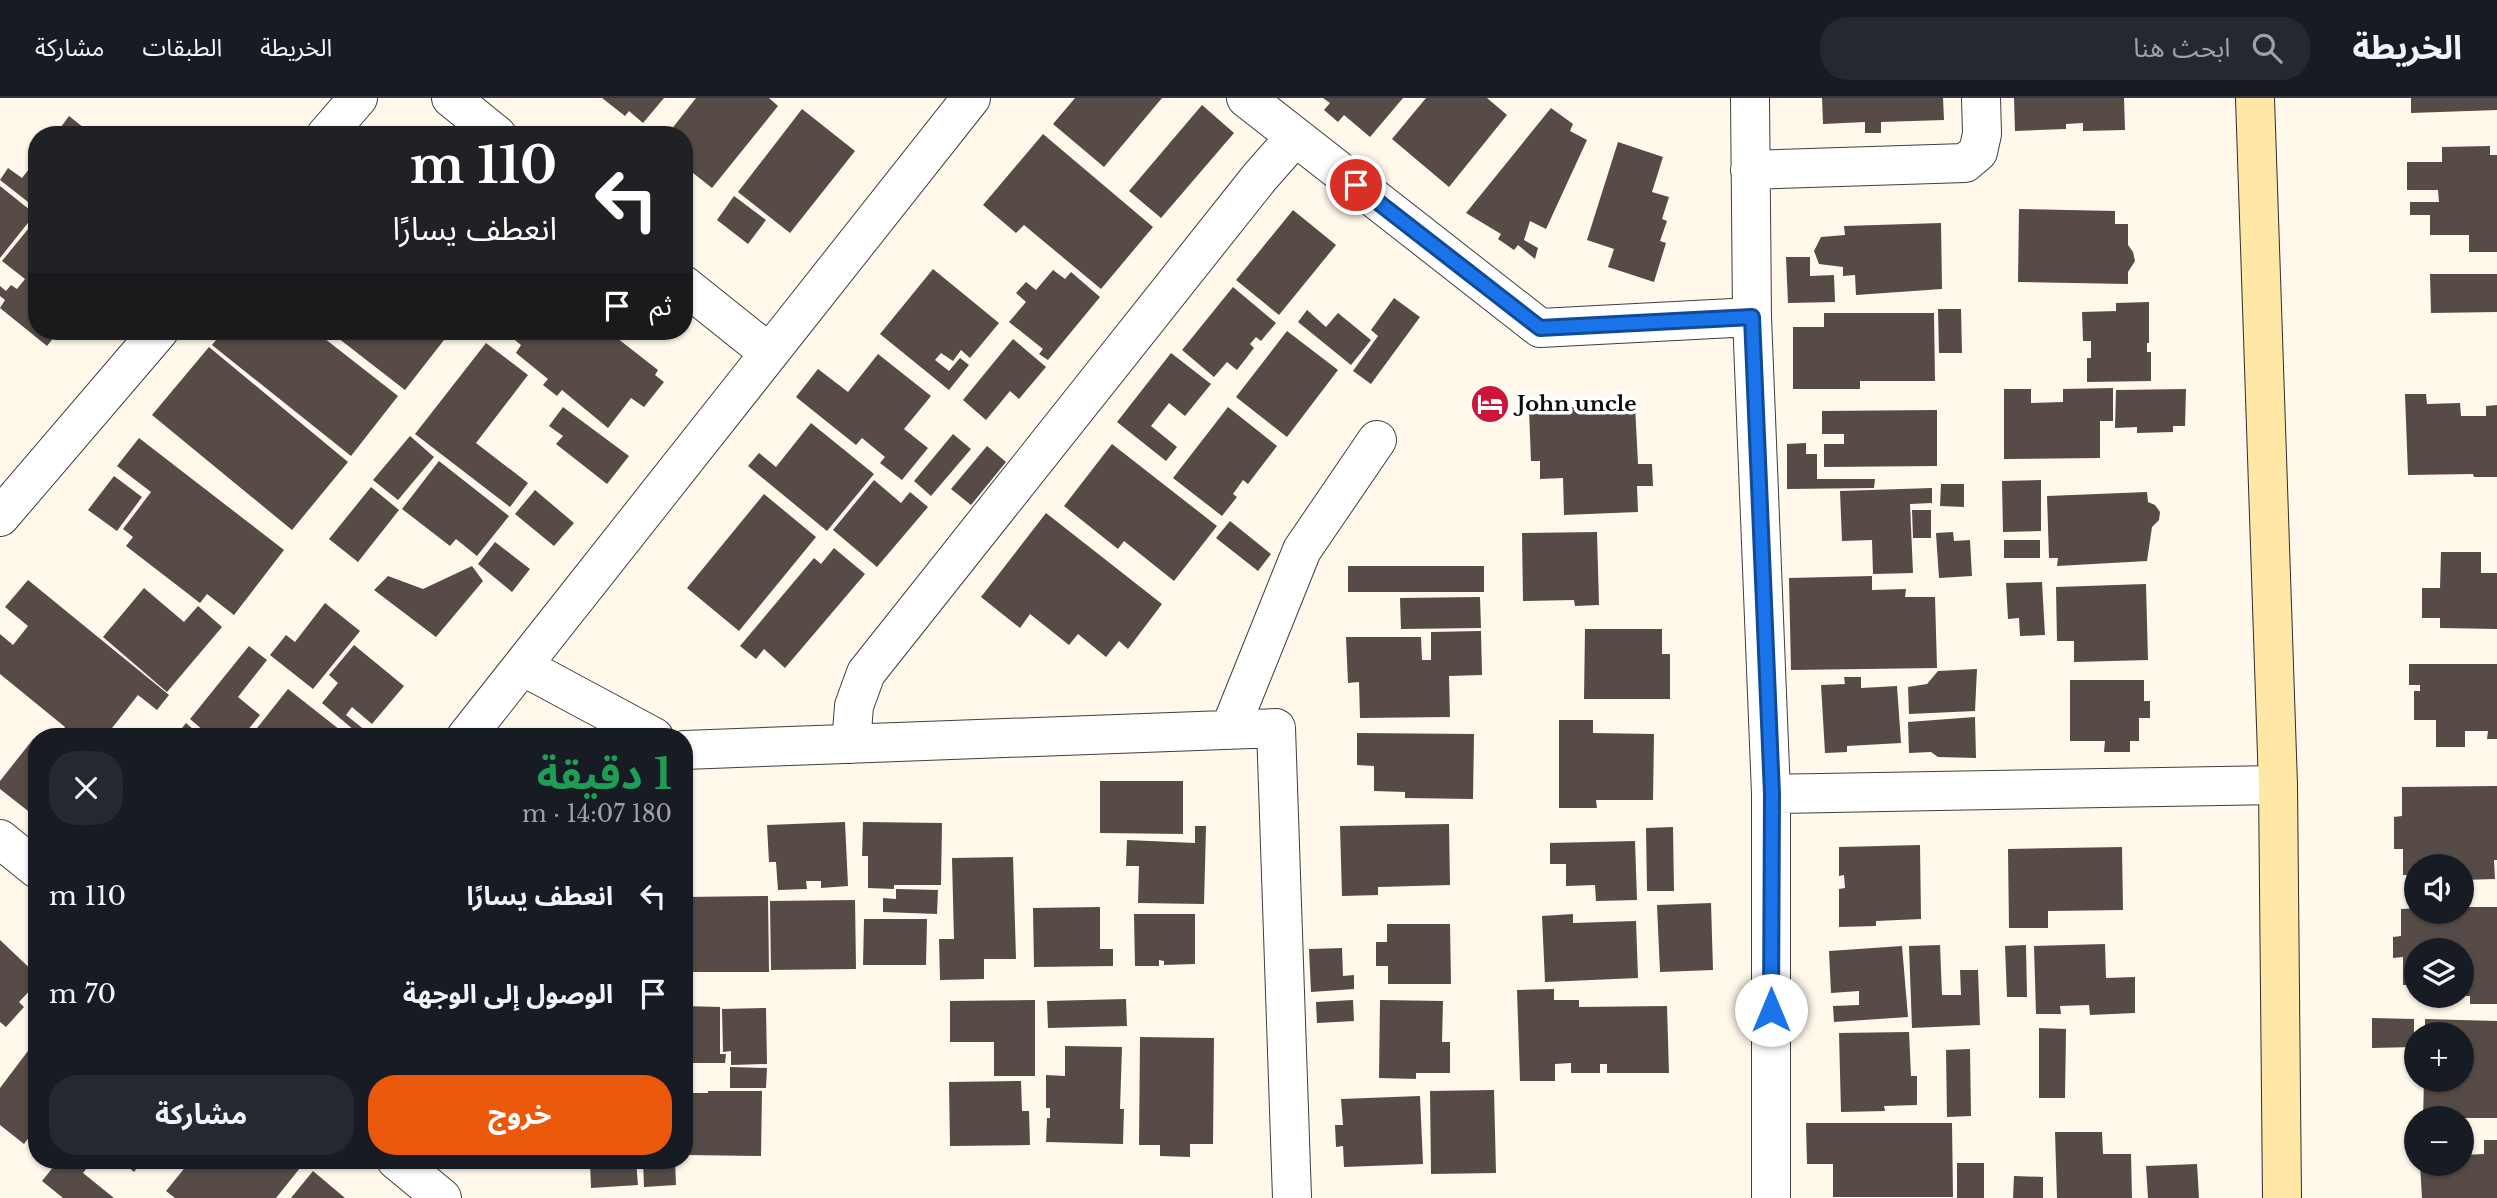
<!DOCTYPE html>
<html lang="ar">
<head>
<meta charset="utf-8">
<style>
	body { margin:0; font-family:"Libre Baskerville","Noto Sans Arabic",serif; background:#242831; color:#f1f3f6; direction:rtl; height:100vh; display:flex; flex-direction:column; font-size:26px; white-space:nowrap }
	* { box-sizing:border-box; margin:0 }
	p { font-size:23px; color:#9ea1a6 }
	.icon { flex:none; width:38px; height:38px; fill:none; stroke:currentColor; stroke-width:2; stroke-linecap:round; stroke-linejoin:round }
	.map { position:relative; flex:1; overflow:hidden; direction:ltr }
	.panel { position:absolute; left:28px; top:630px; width:665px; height:441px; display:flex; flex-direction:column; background:#171b24; border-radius:28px; box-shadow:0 2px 5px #0004; direction:rtl }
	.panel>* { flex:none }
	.hud { position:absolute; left:28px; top:28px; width:665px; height:214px; border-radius:28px; box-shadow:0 2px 5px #0004; direction:rtl; background:#202124; color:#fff; overflow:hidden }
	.buttons { position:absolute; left:2404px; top:756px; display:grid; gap:14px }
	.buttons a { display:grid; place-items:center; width:70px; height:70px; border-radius:50%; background:#171b24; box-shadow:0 2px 5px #0004; font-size:35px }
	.pin { position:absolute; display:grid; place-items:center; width:60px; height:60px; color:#fff; margin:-30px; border:4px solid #fff; border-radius:50%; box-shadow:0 2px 7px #0007 }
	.me { position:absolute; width:77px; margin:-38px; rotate:0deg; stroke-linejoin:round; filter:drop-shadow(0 0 5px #0008) }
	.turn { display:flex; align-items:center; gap:24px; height:147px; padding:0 21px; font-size:32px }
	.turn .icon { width:91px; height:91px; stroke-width:2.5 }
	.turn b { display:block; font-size:49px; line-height:60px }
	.then { display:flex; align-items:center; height:66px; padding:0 21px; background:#0003; gap:14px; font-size:26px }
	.round { display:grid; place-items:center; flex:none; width:74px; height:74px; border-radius:28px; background:#242831 }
	.headline { display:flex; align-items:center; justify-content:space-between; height:119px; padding:0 21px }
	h1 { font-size:42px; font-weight:700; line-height:52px; color:#1e9e55 }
	.action { display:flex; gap:14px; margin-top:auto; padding:14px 21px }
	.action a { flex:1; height:80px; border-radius:28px; background:#ea580c; color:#fff; font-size:28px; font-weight:700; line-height:80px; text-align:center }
	.action a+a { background:#242831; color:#f1f3f6 }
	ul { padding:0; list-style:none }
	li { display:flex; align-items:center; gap:21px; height:98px; padding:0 21px }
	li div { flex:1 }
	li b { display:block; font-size:26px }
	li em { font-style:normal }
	header { display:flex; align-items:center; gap:42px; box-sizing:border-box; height:98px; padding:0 35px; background:#171b24; border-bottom:2px solid #363941 }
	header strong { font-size:33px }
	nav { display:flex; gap:38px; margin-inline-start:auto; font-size:24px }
	.search { width:490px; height:63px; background:#242831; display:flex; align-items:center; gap:18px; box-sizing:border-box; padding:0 24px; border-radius:28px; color:#9ea1a6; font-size:26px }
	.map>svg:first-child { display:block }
	.building { fill:#564b47 }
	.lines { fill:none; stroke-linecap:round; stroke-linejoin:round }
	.street-casing { stroke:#3f3f3f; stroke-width:40 }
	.secondary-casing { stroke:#2e2e2e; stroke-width:40 }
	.street { stroke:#fff; stroke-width:38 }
	.secondary { stroke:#ffe8a6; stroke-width:38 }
	.route-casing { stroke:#114b97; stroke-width:18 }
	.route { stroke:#1a73e8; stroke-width:12 }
	.labels { text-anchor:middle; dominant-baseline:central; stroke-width:7; stroke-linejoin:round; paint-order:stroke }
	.poi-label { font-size:21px; font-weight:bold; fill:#0c0c0c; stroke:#fff; text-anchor:start }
</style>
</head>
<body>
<header>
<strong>الخريطة</strong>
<div class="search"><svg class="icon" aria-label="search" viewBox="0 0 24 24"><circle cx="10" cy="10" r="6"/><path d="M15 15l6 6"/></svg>ابحث هنا</div>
<nav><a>الخريطة</a><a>الطبقات</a><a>مشاركة</a></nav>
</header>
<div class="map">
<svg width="2497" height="1100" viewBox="0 0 2497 1100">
	<rect width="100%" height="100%" fill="#fff8eb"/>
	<path class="building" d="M602,0H664L643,25L629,13L625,18Z
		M696,0H769L778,8L712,90L688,71L692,65L684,59V37H667Z
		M1075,0H1162L1104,69L1053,26Z
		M1323,0H1403L1370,39L1344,17L1338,24L1324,12L1330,5Z
		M1426,0H1487L1507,17L1449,89L1392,41Z
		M1822,0H1943L1944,22L1881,24V35H1865V24L1823,26Z
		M2014,0H2124L2125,32L2083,33V25L2066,26V31L2015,33Z
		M2411,0H2497V12L2411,15Z
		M1202,7L1234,35L1161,120L1129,93Z
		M1551,10L1573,26L1570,33L1587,42L1546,131L1530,123L1524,142L1538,150L1535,161L1518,147L1514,152L1498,141L1501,136L1466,115Z
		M802,11L855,53L790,135L738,94Z
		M69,18L93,37H55Z
		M1043,36L1153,129L1101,191L1024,127L1016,135L983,107Z
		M1618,44L1663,59L1652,94L1669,99L1662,121L1667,123L1660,143L1666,145L1654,184L1608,169L1614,151L1587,142Z
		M2490,48V57H2497V154H2469V137H2430V117H2410V104H2439L2438,92H2407V64H2442V49Z
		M37,61V111L0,82L8,70L22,80Z
		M0,88L35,116L0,160Z
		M734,98L766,122L748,146L717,122Z
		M2019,111L2115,113V126H2128V147L2133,154L2135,163L2128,174V186L2018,184Z
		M1293,112L1336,147L1279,217L1236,182Z
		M37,120V233H59L47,248L0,210L5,202L0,198V188L6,193L11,187L17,191L25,181L2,163Z
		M1941,125L1942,191L1856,197L1855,177L1843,178V169L1819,166L1814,153L1821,139L1845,137L1844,128Z
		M1786,159H1810V178L1834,177L1835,204L1788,205Z
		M933,171L999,225L970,260L961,252L953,263L941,255L935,262L949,273L960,260L969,267L949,292L880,236Z
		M1053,172L1065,181L1071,174L1100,199L1048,262L1039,256L1043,251L1009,224L1026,204L1016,195L1026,184L1036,192Z
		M2430,176H2497V214L2431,215Z
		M1233,189L1276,225L1261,243L1256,239L1250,246L1254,250L1237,272L1227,264L1214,279L1182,252Z
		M1394,200L1420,219L1371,286L1353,273L1378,238L1371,232Z
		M2149,204V245H2147V254H2151V283L2087,284V260H2091V243H2083L2082,214L2116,213V205Z
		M1938,211H1961L1962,255H1939Z
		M1307,212L1326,229L1338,215L1371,242L1351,267L1298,224Z
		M1824,215H1934L1935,283H1860V291H1793V229H1824Z
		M223,233H315L398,298L351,358L212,247Z
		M329,233H451L405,292Z
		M514,233H608L658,272L655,277L664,284L644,309L631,300L608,330L562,292L557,298L543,287L548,281L516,255L521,247L510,238Z
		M1287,233L1338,272L1287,339L1236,299Z
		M1013,241L1046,269L1019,301L1010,293L986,322L963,302Z
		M486,245L528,277L476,345L528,385L510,409L415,336Z
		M209,249L348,364L292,432L152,317Z
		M1171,255L1211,286L1185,318L1169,305L1151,328L1177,349L1166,363L1117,324Z
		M878,256L931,298L904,331L928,350L902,382L880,365L885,359L862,340L856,347L796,299L818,271L848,294Z
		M2113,290V323H2100V360L2004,361V291H2031V305L2063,304V291Z
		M2186,291L2185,328H2173V334L2137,335V329L2115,330L2116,292Z
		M2405,296H2426L2427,306L2460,305L2461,318H2486V308L2497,307V379H2474L2473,376L2408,377Z
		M1635,307L1638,366H1652L1653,388H1637L1638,414L1564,417L1563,380L1540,381V363H1531L1529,311Z
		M563,309L629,358L607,386L556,346L563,338L549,328Z
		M1228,309L1277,348L1248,386L1243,382L1233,396L1237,399L1222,418L1173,380Z
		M1937,312V368L1824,369V346H1844V336H1822V313Z
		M811,325L874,376L827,433L748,368L759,355L776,369Z
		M953,336L971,351L931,398L914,383Z
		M410,338L434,359L398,402L373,382Z
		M139,340L284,452L234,517L207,496L200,505L126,448L133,439L123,431L151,394L117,368Z
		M1806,345V356H1817V381H1875L1874,390L1787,391V346Z
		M1112,346L1217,428L1174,483L1124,443L1118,451L1064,408Z
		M987,348L1006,364L971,407L951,391Z
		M439,363L509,418L477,458L456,441L450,448L402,411Z
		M114,378L142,399L117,433L88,412Z
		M874,382L901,405L910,394L928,409L877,469L833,432Z
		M2041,382V433L2003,434L2002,383Z
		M1941,386H1964V409L1940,408Z
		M371,389L399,412L358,464L329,441Z
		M1932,390V405L1910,406L1913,475L1873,476L1872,442L1842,443L1840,393Z
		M535,392L574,425L554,448L515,416Z
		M2147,394L2148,404L2155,407L2160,414L2159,422L2152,429L2147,463L2057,468L2058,460H2049L2047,398Z
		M764,396L816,439L739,533L687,490Z
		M1912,412H1931V440H1913Z
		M1046,415L1162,506L1128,551L1119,543L1106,559L1078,536L1069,547L1030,516L1020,530L981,499Z
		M1230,423L1271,456L1258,473L1216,440Z
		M1597,434L1599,507L1575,508L1574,502L1523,503L1522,435Z
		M1953,434L1954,443L1970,442L1972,478L1939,480L1936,435Z
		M2004,442H2040V460H2004Z
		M495,444L530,471L512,494L478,466Z
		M834,450L865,476L785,570L764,551L756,561L740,548L814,460L821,466Z
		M2441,454H2481V475H2497V531L2440,530V520H2422V490H2440Z
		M472,468L483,483L436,539L374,492L388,478L423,491Z
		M1348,468H1484V494H1348Z
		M1872,478V492L1906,491L1905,499H1935L1937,570L1791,572L1789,480Z
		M28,482L169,597L157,612L138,597L105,639H67L62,634L65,629L0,576V536L13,547L28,528L5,509Z
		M2042,484L2045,537L2020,538L2019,520L2008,521L2006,485Z
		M2146,486L2148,562L2074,564V543H2057L2056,489Z
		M144,490L184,524L198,508L222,529L167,594L103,539Z
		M1480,499L1481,530L1401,531L1400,500Z
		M325,505L360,533L313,591L270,557L286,537L295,544Z
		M1585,531H1662V556H1670V601H1584Z
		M1481,533L1482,577L1449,578L1450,619L1360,620L1359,584L1348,585L1346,539H1421L1422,562H1431V534Z
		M354,547L404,588L372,626L352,609L346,617L366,633L361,638L322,605L338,585L329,577Z
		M249,548L267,562L238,599L260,617L242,639H211L190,621Z
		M2409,566H2497V641H2487L2488,633H2465V649H2436V622H2414V593H2420V587H2409Z
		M1977,571L1975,613L1909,616L1908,589L1927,586L1938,573Z
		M1844,579H1861V590L1897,588L1901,645L1847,648V654L1825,655L1821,587L1845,586Z
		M2070,582H2144V603H2150V620H2139V643H2130V654H2104L2105,643H2070Z
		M288,591L349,639H250Z
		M1975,619L1976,660L1938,659L1931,654L1909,655L1908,624Z
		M1559,622H1593V635L1654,636L1653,702H1596L1597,710H1559Z
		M186,625L202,639H175Z
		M1357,635L1474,636L1473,701L1405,700V694L1374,693V668L1357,667Z
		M34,640L37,642V720L0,691V683Z
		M1100,683H1183V736L1100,735Z
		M2497,688V762H2494L2495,781L2462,782V768H2417V777H2403V751H2394V719L2402,718V689Z
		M845,724L848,788L821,790V783H806L807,791L778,792L776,764H769L767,727Z
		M863,724L942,725L941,787H894V791L868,790V758H862Z
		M1449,726L1450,787L1378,789V797L1342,798L1340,728Z
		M1195,728H1206L1204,806L1138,805L1139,768H1126L1127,742L1195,745Z
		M1673,729L1674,793H1647L1646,730Z
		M1635,743L1637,802L1596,803L1595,787L1566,788V766H1550V745Z
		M1920,747L1921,821L1876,823V828L1839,829V791L1845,790L1844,777L1839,778V749Z
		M2122,749L2123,812L2048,813V830H2009L2008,751Z
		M1013,759L1016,861H984V881L940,882L939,841H954L952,760Z
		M896,791L938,792L937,816L883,814V800L896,801Z
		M768,798L769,874H684V799Z
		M855,802L856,871L771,872L770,803Z
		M1711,805L1713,872L1660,874L1657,807Z
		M1100,809V851H1113V868L1034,869L1033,810Z
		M2462,809H2497V906H2470V898H2462V852H2417V887H2403V859L2393,860V839L2401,838V811L2417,810V814H2462Z
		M1134,816H1195V866L1164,867V863L1159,862V868H1135Z
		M1573,816V825L1636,823L1638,880L1545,884L1542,818Z
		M864,821H927L926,867H863Z
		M1387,826H1450L1451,886H1388V868H1376V844H1387Z
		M0,842L37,877V885L19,904L24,909L6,929L0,924Z
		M2105,846L2106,880L2135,879V915L2090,917L2089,907L2060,908L2061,916H2036L2034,848Z
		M1940,847L1942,897H1961L1960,872H1978L1980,927L1912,930L1909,848Z
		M2026,847L2027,899H2007L2005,848Z
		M1902,848L1908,919L1834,924L1833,908L1859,907V893L1831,895L1829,853Z
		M1342,850L1343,878L1354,877V891L1311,894L1309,851Z
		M1554,891V902H1579V909L1667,908L1669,975H1607V966H1600V975H1571V965L1555,966V983H1520L1517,892Z
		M1126,901L1127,928L1048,930L1047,903Z
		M1035,902V978H994V944H950V903Z
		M1353,902L1354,923L1317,925L1316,904Z
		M1380,902L1443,903L1442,944H1450V975H1416V981L1379,980Z
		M684,908L720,909V956H726L725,965H684Z
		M766,910L767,966L731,967V953L723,954L722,911Z
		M2372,920L2414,921V949L2372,950Z
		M2425,921L2497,923V1020H2423L2424,982H2462V936H2425Z
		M2039,930L2066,931L2065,1000H2039Z
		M1909,934L1911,978H1917V1007L1884,1008L1885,1013L1841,1014L1839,935Z
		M1140,939L1214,940L1213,1046H1190V1059L1160,1058V1047H1139Z
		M37,941V1029L24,1046L0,1027V990Z
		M1065,948L1122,949L1120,1011H1124L1123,1046L1046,1044L1047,1020H1050V1010H1046V977L1065,978Z
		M1970,951L1971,1018L1947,1019L1946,952Z
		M730,969L767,970L766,990H730Z
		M1021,983L1022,1013H1029L1030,1047L950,1048L949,984Z
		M1494,992L1496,1075L1431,1076L1430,993Z
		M708,993H762L761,1058L684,1057L687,1021H684V995H708Z
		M1420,998L1423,1066L1344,1069L1343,1048L1336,1049L1335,1027H1343L1341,1001Z
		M1806,1025H1952L1953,1099H1833V1066H1807Z
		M2055,1034H2102L2103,1056H2131L2132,1100H2057Z
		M2484,1042H2497V1100H2422L2420,1066H2462V1057L2484,1056Z
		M59,1062H93L83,1075L114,1100H63L42,1083Z
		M120,1062H143L134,1074Z
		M191,1062H300L304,1065L276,1100H175L166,1093Z
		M643,1062H675L676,1087L644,1089Z
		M636,1063L638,1087L591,1090L590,1065Z
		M1957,1065H1984V1100H1957Z
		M2197,1066L2199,1100H2148L2146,1068Z
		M313,1073L345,1100H291Z
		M2014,1078L2043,1079V1100H2013Z"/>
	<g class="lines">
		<g class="street-casing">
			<path id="street" d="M451,0L497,37
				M1246,0L1540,230L1752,219
				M1750,0L1752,219L1771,696V1100
				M326,37L358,0
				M1750,72L1965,65L1978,54L1982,36L1981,0
				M684,187L769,255
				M0,419L159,233
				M522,568L654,639
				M1230,631L1302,452L1377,342
				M466,639L971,0
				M851,646L854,608L866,575L1259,80L1295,39
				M684,652L1276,630L1292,1100
				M1771,696L2278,687
				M0,741L37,771
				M396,1062L442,1100"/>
		</g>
		<g class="secondary-casing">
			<path id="secondary" d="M2255,0L2278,687L2282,1100"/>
		</g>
		<use href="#street" class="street"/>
		<use href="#secondary" class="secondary"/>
	</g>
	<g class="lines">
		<g class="route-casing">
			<path id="route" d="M1356,87L1540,230L1752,219L1772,696L1771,912"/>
		</g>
		<use href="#route" class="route"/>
	</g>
	<defs>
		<g id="hotel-disc" transform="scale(2.0125)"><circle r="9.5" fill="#cb1639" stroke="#fff"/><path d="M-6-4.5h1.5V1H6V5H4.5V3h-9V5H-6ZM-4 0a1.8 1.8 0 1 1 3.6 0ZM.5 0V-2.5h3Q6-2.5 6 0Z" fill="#fff"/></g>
	</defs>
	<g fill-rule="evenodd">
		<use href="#hotel-disc" x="1490" y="306"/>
	</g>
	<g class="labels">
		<g class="poi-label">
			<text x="1517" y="306">John uncle</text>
		</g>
	</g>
</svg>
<div class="buttons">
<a><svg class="icon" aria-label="sound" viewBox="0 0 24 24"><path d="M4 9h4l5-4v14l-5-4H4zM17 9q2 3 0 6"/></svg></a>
<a><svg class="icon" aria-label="layers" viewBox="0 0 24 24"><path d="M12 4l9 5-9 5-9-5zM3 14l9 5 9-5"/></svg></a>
<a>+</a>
<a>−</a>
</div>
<div class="pin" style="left:1356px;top:87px;background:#d93025"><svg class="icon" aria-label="arrive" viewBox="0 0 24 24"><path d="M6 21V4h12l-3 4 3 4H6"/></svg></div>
<svg class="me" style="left:1771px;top:912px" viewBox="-20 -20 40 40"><circle r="19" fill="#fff"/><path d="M0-13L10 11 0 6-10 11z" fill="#1a73e8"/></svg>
<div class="hud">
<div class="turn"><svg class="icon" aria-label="left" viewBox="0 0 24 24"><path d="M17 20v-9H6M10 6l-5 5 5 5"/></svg><div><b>110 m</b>انعطف يسارًا</div></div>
<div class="then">ثم<svg class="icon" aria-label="arrive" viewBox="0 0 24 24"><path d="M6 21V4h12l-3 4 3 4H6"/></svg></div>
</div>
<section class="panel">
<div class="headline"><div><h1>1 دقيقة</h1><p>180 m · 14:07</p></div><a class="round"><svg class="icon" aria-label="close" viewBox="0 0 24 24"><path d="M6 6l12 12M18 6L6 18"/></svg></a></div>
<ul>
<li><svg class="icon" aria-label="left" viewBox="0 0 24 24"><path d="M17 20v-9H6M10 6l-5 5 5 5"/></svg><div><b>انعطف يسارًا</b></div><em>110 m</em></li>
<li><svg class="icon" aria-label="arrive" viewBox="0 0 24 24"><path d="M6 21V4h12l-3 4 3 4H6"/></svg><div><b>الوصول إلى الوجهة</b></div><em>70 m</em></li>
</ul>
<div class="action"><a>خروج</a><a>مشاركة</a></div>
</section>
</div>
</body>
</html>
